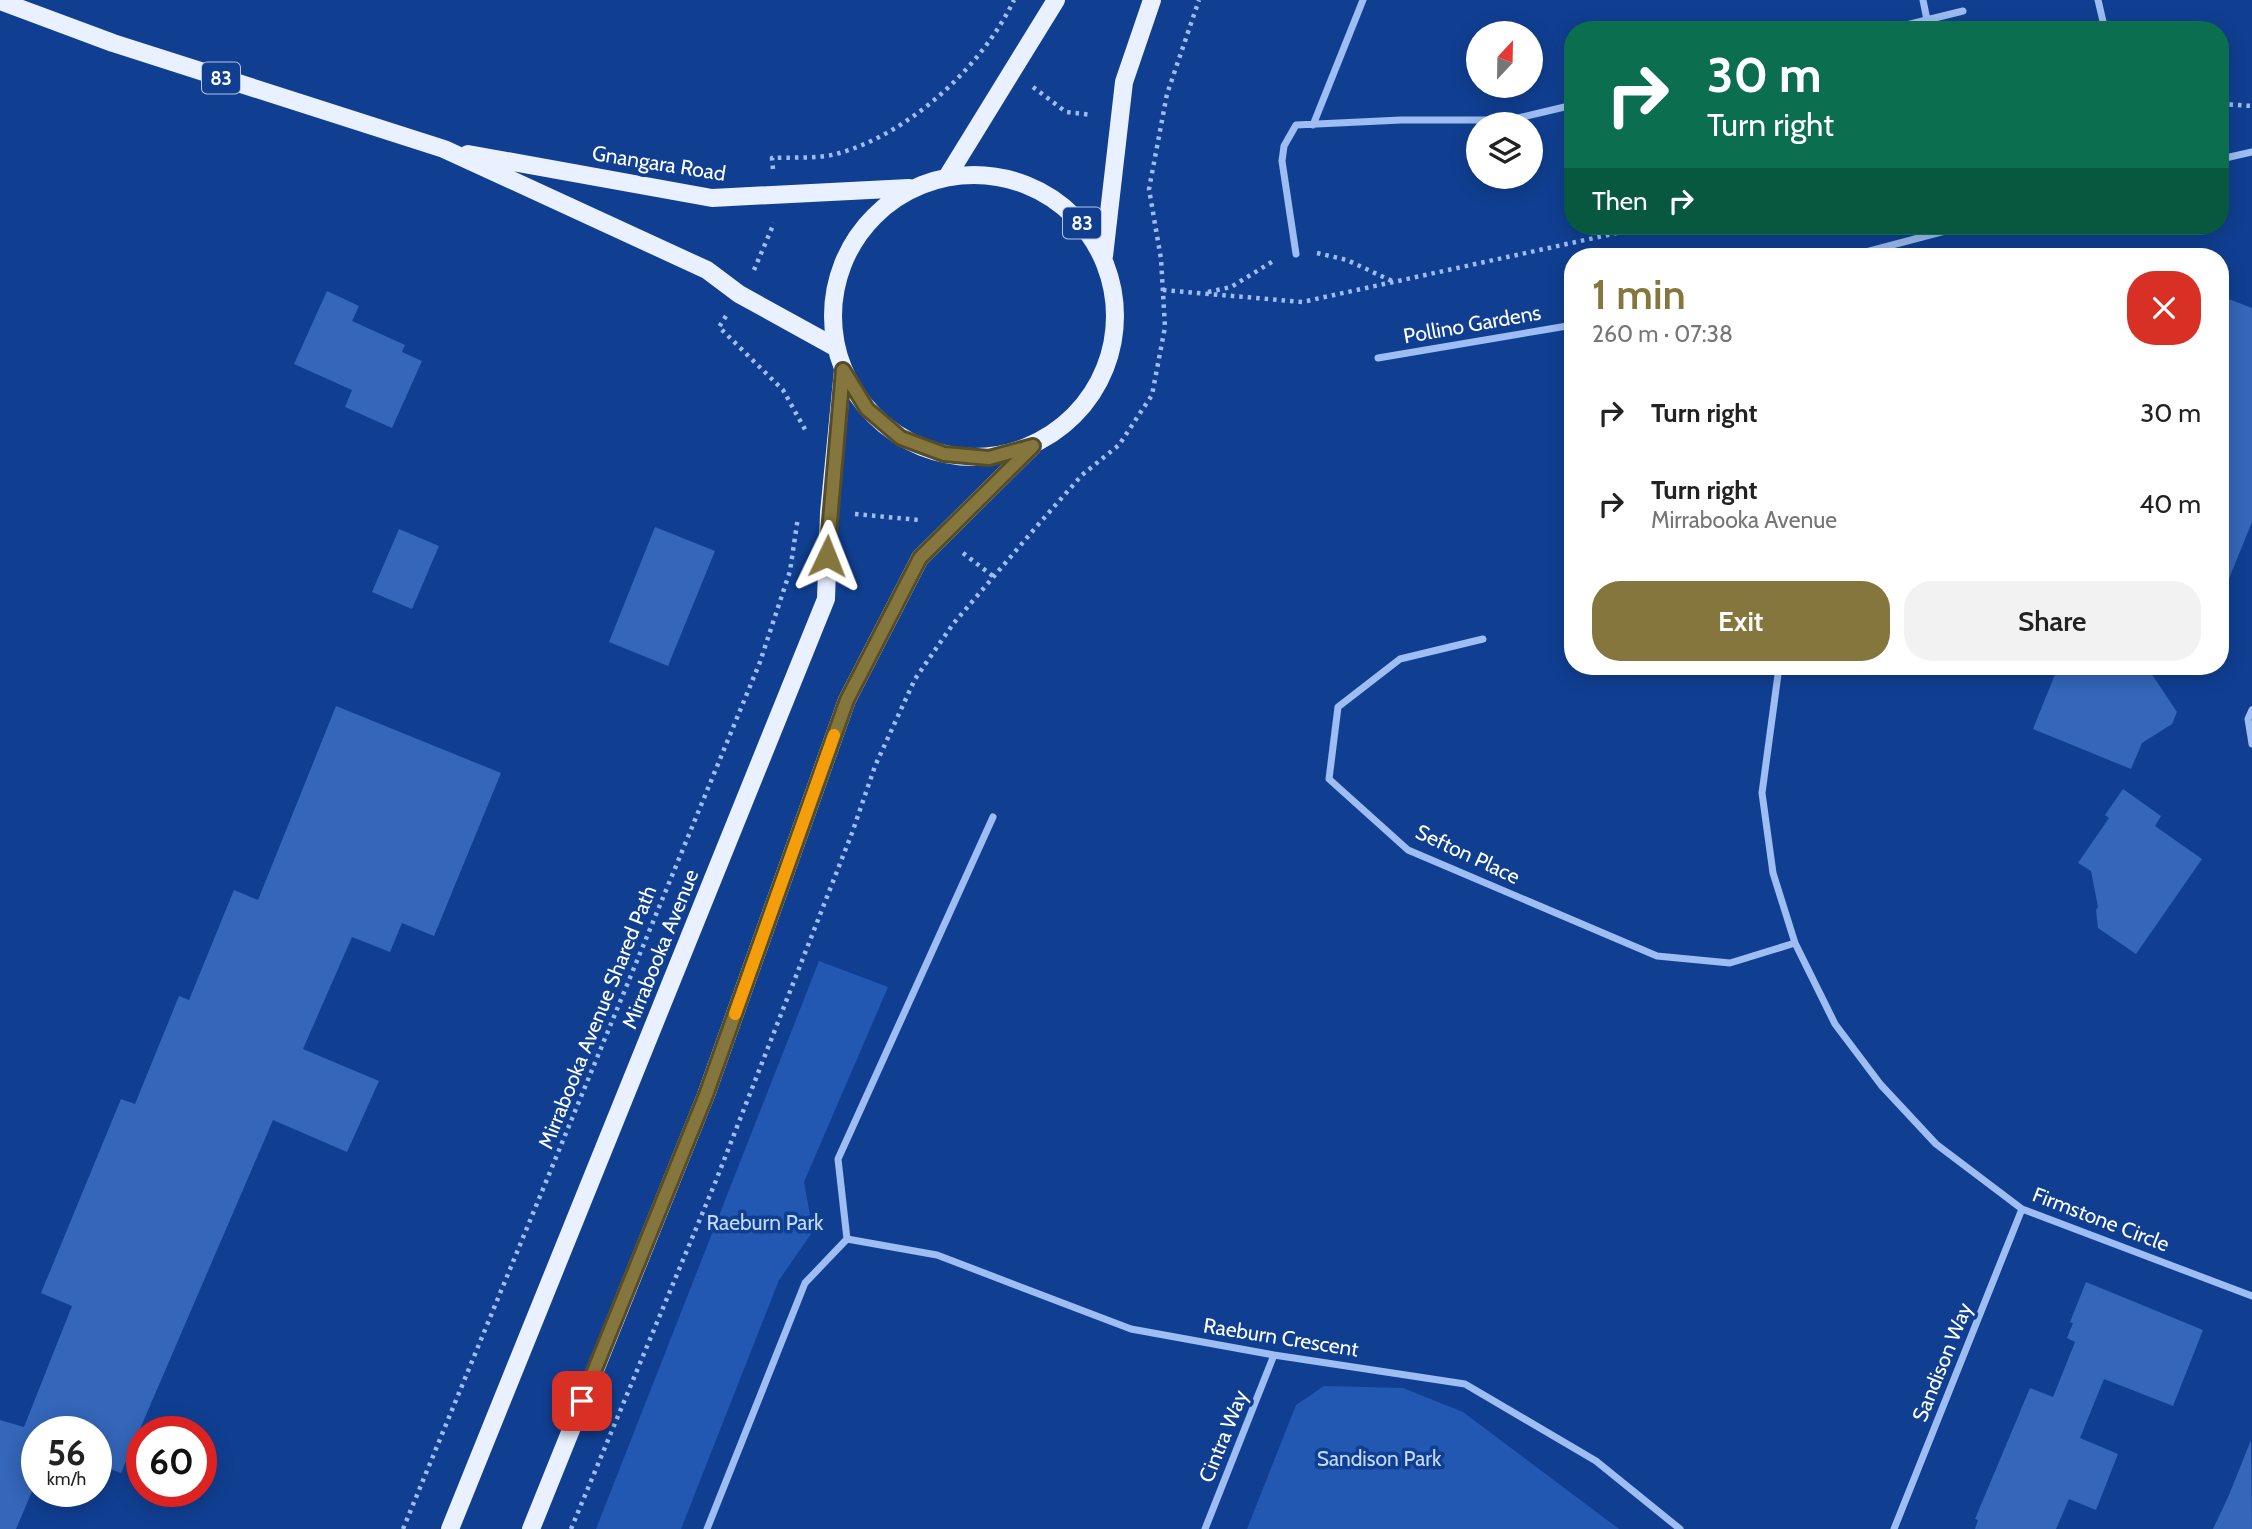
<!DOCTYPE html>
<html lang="en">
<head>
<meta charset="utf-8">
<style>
	body { margin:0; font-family:Cabin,sans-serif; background:#f2f2f2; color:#222; height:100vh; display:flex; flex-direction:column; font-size:26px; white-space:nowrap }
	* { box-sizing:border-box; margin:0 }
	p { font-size:23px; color:#767676 }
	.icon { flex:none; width:38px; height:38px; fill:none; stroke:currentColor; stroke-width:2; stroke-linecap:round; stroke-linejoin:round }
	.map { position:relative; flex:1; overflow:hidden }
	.drawer { position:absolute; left:1564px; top:248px; width:665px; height:427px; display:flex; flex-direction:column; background:#fff; border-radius:28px; box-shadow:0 4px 18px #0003 }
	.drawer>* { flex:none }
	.guide { position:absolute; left:1564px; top:21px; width:665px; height:214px; border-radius:28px; box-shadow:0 4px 18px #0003; background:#0b6e4f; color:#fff; overflow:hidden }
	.needle { width:46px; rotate:22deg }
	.buttons { position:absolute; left:1466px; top:21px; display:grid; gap:14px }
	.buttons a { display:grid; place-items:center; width:77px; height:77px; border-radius:50%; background:#fff; box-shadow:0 4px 18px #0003; font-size:35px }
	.speed { position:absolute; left:21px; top:1416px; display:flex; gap:14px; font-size:35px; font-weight:700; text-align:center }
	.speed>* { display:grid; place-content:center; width:91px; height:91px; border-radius:50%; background:#fff; box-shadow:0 4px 18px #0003; line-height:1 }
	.speed small { font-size:18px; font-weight:400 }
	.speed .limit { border:10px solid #d22; background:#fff; color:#111 }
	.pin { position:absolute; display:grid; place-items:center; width:60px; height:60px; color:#fff; margin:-30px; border-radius:14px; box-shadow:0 4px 10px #0006 }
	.me { position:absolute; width:77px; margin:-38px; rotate:2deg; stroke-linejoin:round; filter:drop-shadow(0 0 5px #0008) }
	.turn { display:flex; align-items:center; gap:24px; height:147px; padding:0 28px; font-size:32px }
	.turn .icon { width:91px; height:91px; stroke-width:2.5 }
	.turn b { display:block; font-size:49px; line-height:60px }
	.then { display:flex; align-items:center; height:66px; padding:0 28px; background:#0003; gap:14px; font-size:26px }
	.round { display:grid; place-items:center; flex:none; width:74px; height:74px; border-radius:28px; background:#f2f2f2 }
	.summary { display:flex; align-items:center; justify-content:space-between; height:119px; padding:0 28px }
	h1 { font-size:42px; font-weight:600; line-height:52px; color:#85763d }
	.primary-button { display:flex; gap:14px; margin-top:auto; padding:14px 28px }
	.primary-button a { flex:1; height:80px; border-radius:28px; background:#85763d; color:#fff; font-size:28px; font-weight:600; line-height:80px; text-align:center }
	.primary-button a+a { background:#f2f2f2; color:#222 }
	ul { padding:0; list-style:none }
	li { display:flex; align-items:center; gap:21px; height:91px; padding:0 28px }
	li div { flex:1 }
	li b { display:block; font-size:26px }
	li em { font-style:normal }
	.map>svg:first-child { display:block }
	.green { fill:#2258b2 }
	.building { fill:#3466ba }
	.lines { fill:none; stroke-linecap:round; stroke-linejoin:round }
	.path { stroke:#9dbdf3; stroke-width:4.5; stroke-dasharray:3.5 5; stroke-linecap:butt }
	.street { stroke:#9dbdf3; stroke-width:7 }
	.primary { stroke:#e9f0ff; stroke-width:18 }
	.route-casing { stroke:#564d28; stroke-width:18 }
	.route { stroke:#85763d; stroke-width:12 }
	.slow { stroke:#f59e0b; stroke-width:12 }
	.labels { text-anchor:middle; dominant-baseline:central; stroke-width:7; stroke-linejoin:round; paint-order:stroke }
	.shield { fill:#103f92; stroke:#b7c5de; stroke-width:2 }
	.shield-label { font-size:19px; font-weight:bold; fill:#fff }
	.street-label { font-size:21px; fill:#fff; stroke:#103f92 }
	.park-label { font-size:21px; fill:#c4dafd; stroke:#103f92 }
</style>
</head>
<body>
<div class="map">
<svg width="2252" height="1529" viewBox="0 0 2252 1529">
	<rect width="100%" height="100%" fill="#103f92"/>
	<path class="green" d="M819,961L888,987L804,1182L813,1231L779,1280L681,1529H596Z
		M1324,1386L1403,1388L1463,1412L1619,1529H1247L1296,1405Z"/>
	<path class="building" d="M327,291L359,306L352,321L405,345L402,352L422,361L392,428L345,407L352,390L294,364Z
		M2221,296L2252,308V522L2222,596Z
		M655,527L715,551L668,666L609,642Z
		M399,529L439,546L412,609L372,592Z
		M2058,667H2147L2177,712L2172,724L2142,743L2131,769L2033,729Z
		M336,706L501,773L434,936L402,923L390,952L352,937L303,1049L379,1081L347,1152L273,1120L121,1473L96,1464V1432H37V1480L16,1529H0V1420L24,1427L72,1306L41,1293L121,1099L135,1104L179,996L189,1000L234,890L258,900Z
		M2123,789L2161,816L2155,826L2202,859L2136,954L2098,928L2096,910L2098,907L2091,871L2078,863L2109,818L2105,815Z
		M2086,1282L2203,1330L2173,1406L2104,1379L2080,1438L2118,1454L2096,1510L2069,1499L2056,1529H1975L1978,1520L1975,1519L2030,1388L2053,1397L2075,1342L2067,1338L2073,1323L2070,1322Z
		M2251,1440L2252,1529H2213L2229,1495Z"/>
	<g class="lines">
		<path class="path" d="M1033,87L1066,112L1092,115
			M2221,104L2252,106
			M773,169L772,158C792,157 817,159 836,154C908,135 982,67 1014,0
			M1317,253L1347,260L1394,282
			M754,270L774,223
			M1163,290L1302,302L1649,226
			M1208,292L1231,287L1275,260
			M726,316L719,327L783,390L807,433
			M855,514L919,520
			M963,553L994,577
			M403,1529L760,662L790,571L798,517
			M571,1529L715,1183L852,833L875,766L915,679L953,624L1037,526L1082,475L1119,445L1152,395L1165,327L1161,259L1149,189L1167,94L1199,0"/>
		<path class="street" d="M1923,0L1927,20
			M2098,0L2105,30
			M1886,30L1963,11
			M1313,125L1363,0
			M2221,159L2252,152
			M1296,254L1282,161L1284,146L1296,125L1401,120H1510L1573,105
			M1847,257L1964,226
			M1378,358L1573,325
			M1483,639L1400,659L1338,707L1329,779L1408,850L1657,956L1730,963L1795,943
			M1779,667L1762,793L1773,873L1795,943L1835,1024L1881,1085L1936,1144L2022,1209L2252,1296
			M2252,710L2248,719L2252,744
			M847,1239L838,1159L993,817
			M707,1529L805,1283L847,1239L937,1255L1131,1329L1274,1355L1465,1384L1596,1461L1680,1529
			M1205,1529L1274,1355
			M1894,1529L2022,1209"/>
		<path class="primary" d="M0,1L113,43L444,149L707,270L739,294L835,347
			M468,154L712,198L909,188
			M833 316a141 141 0 1 1 282 0a141 141 0 1 1-282 0Z
			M947,177L1056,0
			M1104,256L1124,82L1152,0
			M450,1529L826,599L829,513L843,370
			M531,1529L706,1095L847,700L920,558L1033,446"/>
	</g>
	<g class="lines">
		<g class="route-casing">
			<path id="route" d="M582,1401L706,1095L847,700L920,558L1033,446L989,458L944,454L901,438L867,409L843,370L827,556"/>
		</g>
		<use href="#route" class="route"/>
		<path class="slow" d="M735,1014L834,735"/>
	</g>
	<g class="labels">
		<g class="shield">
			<rect x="202" y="62.5" width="38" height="31" rx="5"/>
			<rect x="1063" y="207.5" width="38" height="31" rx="5"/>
		</g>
		<g class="shield-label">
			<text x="221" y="78">83</text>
			<text x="1082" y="223">83</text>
		</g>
		<g class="street-label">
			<text transform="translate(659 163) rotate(9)">Gnangara Road</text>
			<text transform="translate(1472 324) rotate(-10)">Pollino Gardens</text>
			<text transform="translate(1468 854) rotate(25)">Sefton Place</text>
			<text transform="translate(660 949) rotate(-68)">Mirrabooka Avenue</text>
			<text transform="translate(597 1017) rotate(-68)">Mirrabooka Avenue Shared Path</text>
			<text transform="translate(2101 1219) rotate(21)">Firmstone Circle</text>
			<text transform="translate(1281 1337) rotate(9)">Raeburn Crescent</text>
			<text transform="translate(1942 1362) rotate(-68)">Sandison Way</text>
			<text transform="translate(1223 1436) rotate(-68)">Cintra Way</text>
		</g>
		<g class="park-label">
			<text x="765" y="1222">Raeburn Park</text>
			<text x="1379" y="1458">Sandison Park</text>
		</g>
	</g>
</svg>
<div class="buttons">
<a><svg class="needle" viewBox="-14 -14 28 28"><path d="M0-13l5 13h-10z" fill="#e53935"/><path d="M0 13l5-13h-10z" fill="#767676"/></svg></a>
<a><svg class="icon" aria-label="layers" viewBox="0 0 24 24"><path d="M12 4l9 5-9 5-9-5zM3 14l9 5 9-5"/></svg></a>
</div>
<div class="speed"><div>56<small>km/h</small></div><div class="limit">60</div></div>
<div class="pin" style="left:582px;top:1401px;background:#d93025"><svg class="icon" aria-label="arrive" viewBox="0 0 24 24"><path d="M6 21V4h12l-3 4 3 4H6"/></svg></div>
<svg class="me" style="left:827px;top:556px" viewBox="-20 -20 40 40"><path d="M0-17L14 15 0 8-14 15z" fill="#85763d" stroke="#fff" stroke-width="4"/></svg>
<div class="guide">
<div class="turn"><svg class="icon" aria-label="right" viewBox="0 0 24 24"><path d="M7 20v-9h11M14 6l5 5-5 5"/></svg><div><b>30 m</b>Turn right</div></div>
<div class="then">Then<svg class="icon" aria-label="right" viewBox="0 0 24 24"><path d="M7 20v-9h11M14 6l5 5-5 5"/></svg></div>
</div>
<section class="drawer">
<div class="summary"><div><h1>1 min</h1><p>260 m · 07:38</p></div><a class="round" style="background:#d93025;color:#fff"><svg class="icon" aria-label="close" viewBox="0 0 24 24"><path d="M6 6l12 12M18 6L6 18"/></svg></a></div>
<ul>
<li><svg class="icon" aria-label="right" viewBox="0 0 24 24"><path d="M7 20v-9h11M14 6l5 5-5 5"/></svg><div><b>Turn right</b></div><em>30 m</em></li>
<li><svg class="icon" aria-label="right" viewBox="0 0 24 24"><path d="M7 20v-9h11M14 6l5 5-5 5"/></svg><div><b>Turn right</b><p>Mirrabooka Avenue</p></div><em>40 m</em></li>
</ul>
<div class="primary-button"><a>Exit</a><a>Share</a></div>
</section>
</div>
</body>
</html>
